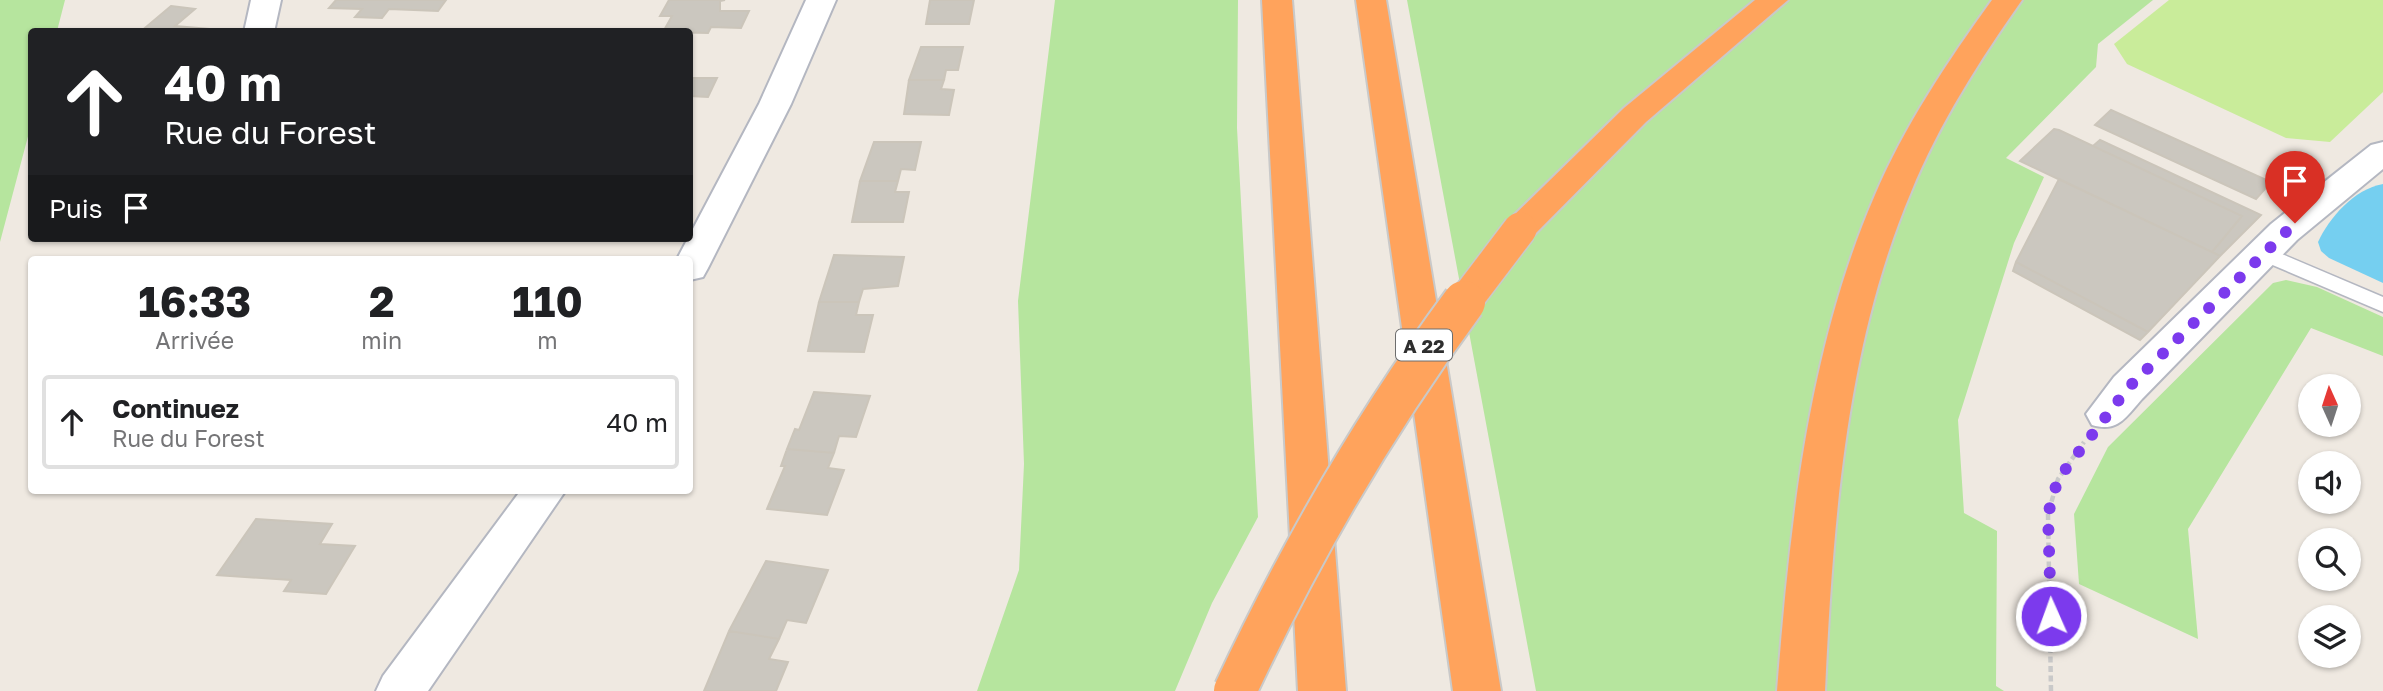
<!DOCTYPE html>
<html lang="fr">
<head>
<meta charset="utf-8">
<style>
	body { margin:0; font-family:"Golos Text",sans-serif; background:#f6f6f6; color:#202124; height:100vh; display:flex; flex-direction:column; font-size:26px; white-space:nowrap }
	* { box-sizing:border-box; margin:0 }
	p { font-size:23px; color:#757577 }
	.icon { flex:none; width:38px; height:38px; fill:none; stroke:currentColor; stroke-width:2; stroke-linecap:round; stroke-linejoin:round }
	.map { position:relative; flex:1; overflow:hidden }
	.side { position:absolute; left:28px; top:256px; width:665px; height:238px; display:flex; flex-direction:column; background:#fff; border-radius:7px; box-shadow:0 2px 5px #0004 }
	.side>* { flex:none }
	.guide { position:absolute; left:28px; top:28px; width:665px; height:214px; border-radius:7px; box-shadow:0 2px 5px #0004; background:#202124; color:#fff; overflow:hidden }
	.needle { width:46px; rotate:357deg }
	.controls { position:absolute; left:2298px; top:374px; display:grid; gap:14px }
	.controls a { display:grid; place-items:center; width:63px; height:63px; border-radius:50%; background:#fff; box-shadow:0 2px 5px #0004; font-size:35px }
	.pin { position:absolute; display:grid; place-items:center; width:60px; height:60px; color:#fff; margin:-72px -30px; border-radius:50% 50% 50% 0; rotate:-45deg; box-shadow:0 0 7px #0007 }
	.pin .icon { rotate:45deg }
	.me { position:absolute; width:77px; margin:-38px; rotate:358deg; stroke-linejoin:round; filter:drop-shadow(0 0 5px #0008) }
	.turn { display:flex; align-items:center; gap:24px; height:147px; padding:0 21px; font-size:32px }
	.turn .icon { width:91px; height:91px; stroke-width:2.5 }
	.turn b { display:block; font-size:49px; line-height:60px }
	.then { display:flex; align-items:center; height:66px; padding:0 21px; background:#0003; gap:14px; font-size:26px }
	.eta { display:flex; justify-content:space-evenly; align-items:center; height:119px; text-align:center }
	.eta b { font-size:42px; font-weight:700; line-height:49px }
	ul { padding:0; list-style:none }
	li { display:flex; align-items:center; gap:21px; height:94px; margin:0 14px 10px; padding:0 7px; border:4px solid #e0e0e0; border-radius:7px }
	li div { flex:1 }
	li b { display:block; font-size:26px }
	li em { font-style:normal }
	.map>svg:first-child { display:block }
	.green { fill:#b6e59e }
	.pitch { fill:#c9ec9a }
	.water { fill:#75cff0 }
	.building { fill:#cbc7bf; stroke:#cbc5ba; stroke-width:2 }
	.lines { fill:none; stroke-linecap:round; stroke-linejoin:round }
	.service-casing { stroke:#b4b7c1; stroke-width:3 }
	.minor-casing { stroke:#b4b7c1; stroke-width:4 }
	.motorway-casing { stroke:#c9c9c9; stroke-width:4 }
	.path { stroke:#c9c9c9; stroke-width:4.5; stroke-dasharray:6 3.5; stroke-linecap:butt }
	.service { fill:#fff; fill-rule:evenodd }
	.minor { fill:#fff; fill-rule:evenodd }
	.motorway { fill:#ffa35c; fill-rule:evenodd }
	.motorway-bridge-far1-casing { stroke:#c9c9c9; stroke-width:36; stroke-linecap:butt }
	.motorway-bridge-casing { stroke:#c9c9c9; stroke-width:46; stroke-linecap:butt }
	.motorway-bridge-far1 { stroke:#ffa35c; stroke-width:33 }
	.motorway-bridge { stroke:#ffa35c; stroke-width:42 }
	.route { stroke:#7c3aed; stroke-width:12; stroke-dasharray:0 21.6 }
	.labels { text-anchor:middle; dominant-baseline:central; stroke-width:7; stroke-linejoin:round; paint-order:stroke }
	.shield { fill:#fff; stroke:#6d6d6d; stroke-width:2 }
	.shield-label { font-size:19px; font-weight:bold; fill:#2e2e2e }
</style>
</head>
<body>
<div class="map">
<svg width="2383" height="691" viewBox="0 0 2383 691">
	<rect width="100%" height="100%" fill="#efe9e1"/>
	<path class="green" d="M0,0H65L57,31L32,32L31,125L0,242Z
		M1055,0H1238L1237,128L1258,517L1212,603L1175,691H977L1019,570L1024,464L1018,301Z
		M1407,0H2153L2098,44L2096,67L2006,158L2044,177L2014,243L1958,420L1964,513L1997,531L1996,686L2004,691H1536Z
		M2286,280L2317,287L2383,317V356L2311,328L2188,529L2198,639L2079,584L2074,514L2108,447L2273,283Z"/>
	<path class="pitch" d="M2169,0H2383V92L2330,142L2286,138L2127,64L2114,44Z"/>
	<path class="water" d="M2383,184V283L2329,258L2321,251L2318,242C2329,218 2354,189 2383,184Z"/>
	<path class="building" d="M336,0H446L438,11L389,9L382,18L355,17L362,9L329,8Z
		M669,0H725L720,1V11H749L741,28L711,27L708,33L663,32L672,16H660Z
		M930,0H974L969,24H926Z
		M171,6L195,9L175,26L210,29L140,32Z
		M921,47H963L958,70H946L944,80H909Z
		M690,78H717L708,97L690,96Z
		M909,80H944L941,89L954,90L949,115L904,114Z
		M2111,110L2271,182L2256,199L2095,125Z
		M2054,129L2059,130L2242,216L2212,252L2020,161Z
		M2100,140L2261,215L2220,256L2212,252L2242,216L2093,146Z
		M874,142H921L915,170L901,169L898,181H860Z
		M2059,179L2212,252L2220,256L2148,332L2016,262Z
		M860,181H898L895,192H909L903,222H852Z
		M834,255L904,257L898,286L863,289L859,302H819Z
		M2016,262L2148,332L2140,340L2013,271Z
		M819,302H859L856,315H873L864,352L808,351Z
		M814,392L870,396L856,437L839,436L834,453L787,449L795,429L799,430Z
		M787,449L834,453L828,468L844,470L827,515L767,509L785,466H781Z
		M256,519L332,524L320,544L355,546L326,594L284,591L291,580L217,575Z
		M766,561L828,570L806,623L787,620L779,639L729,631Z
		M729,631L779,639L769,659L788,662L776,691H704Z"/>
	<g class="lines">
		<g class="service-casing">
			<path id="service" d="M2263,246L2383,297V312L2256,258L2253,253Z"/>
		</g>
		<g class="minor-casing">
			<path id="minor" d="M251,0H281L274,32H244Z
				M806,0H836L791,104L708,268L703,277L690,280V259H677L759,104Z
				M2383,142V169L2297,240L2142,399C2126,417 2118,433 2092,425L2086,414L2114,377L2271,224L2371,145Z
				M521,490H566L428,691H376L383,676Z"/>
		</g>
		<g class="motorway-casing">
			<path id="motorway" d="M1262,0H1292L1346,691H1298Z
				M1356,0H1386L1501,691H1453Z
				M1755,0H1788L1646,122L1532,237L1520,241L1508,237L1502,229L1508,221L1624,108Z
				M1992,0H2022C1979,61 1939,124 1911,192C1845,348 1833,524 1825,691H1777C1790,524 1808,350 1875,195C1905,125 1948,61 1992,0Z"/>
		</g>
		<path class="path" d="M2051,691L2048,514L2058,479L2084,442"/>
		<use href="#service" class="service"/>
		<use href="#minor" class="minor"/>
		<use href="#motorway" class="motorway"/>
		<g class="motorway-bridge-far1-casing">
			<path id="motorway-bridge-far1" d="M1463,304L1520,229"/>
		</g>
		<g class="motorway-bridge-casing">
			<path id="motorway-bridge" d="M1235,691C1299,554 1374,424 1464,302"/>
		</g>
		<use href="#motorway-bridge-far1" class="motorway-bridge-far1"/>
		<use href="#motorway-bridge" class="motorway-bridge"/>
	</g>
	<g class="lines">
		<path class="route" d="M2051,616L2048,514L2058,479L2128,388L2295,223"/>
	</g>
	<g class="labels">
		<rect class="shield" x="1396" y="329.5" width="56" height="31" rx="5"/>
		<g class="shield-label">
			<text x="1424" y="345">A 22</text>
		</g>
	</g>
</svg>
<div class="controls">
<a><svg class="needle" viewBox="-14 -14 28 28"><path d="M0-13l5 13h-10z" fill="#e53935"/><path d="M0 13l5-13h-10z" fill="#757577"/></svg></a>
<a><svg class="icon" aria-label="sound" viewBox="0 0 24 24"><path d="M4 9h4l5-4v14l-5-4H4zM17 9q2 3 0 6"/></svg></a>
<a><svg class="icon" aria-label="search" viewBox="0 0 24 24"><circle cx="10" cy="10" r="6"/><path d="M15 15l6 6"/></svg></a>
<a><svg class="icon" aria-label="layers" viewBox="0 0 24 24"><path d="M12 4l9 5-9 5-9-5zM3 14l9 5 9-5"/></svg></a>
</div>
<div class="pin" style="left:2295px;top:223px;background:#d93025"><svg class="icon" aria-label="arrive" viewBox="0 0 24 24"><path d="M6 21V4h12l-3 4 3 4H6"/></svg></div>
<svg class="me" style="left:2051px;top:616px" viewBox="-20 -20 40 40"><circle r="17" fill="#7c3aed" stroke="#fff" stroke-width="3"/><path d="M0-11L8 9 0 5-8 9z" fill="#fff"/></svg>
<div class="guide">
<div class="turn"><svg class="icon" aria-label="ahead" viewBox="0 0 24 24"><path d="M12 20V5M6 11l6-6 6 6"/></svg><div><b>40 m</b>Rue du Forest</div></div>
<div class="then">Puis<svg class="icon" aria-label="arrive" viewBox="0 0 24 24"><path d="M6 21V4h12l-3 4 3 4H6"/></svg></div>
</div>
<section class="side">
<div class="eta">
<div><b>16:33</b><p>Arrivée</p></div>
<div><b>2</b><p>min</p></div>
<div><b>110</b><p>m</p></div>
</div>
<ul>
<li><svg class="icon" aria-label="ahead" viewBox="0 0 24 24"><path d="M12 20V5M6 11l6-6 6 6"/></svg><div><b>Continuez</b><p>Rue du Forest</p></div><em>40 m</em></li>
</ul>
</section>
</div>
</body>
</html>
